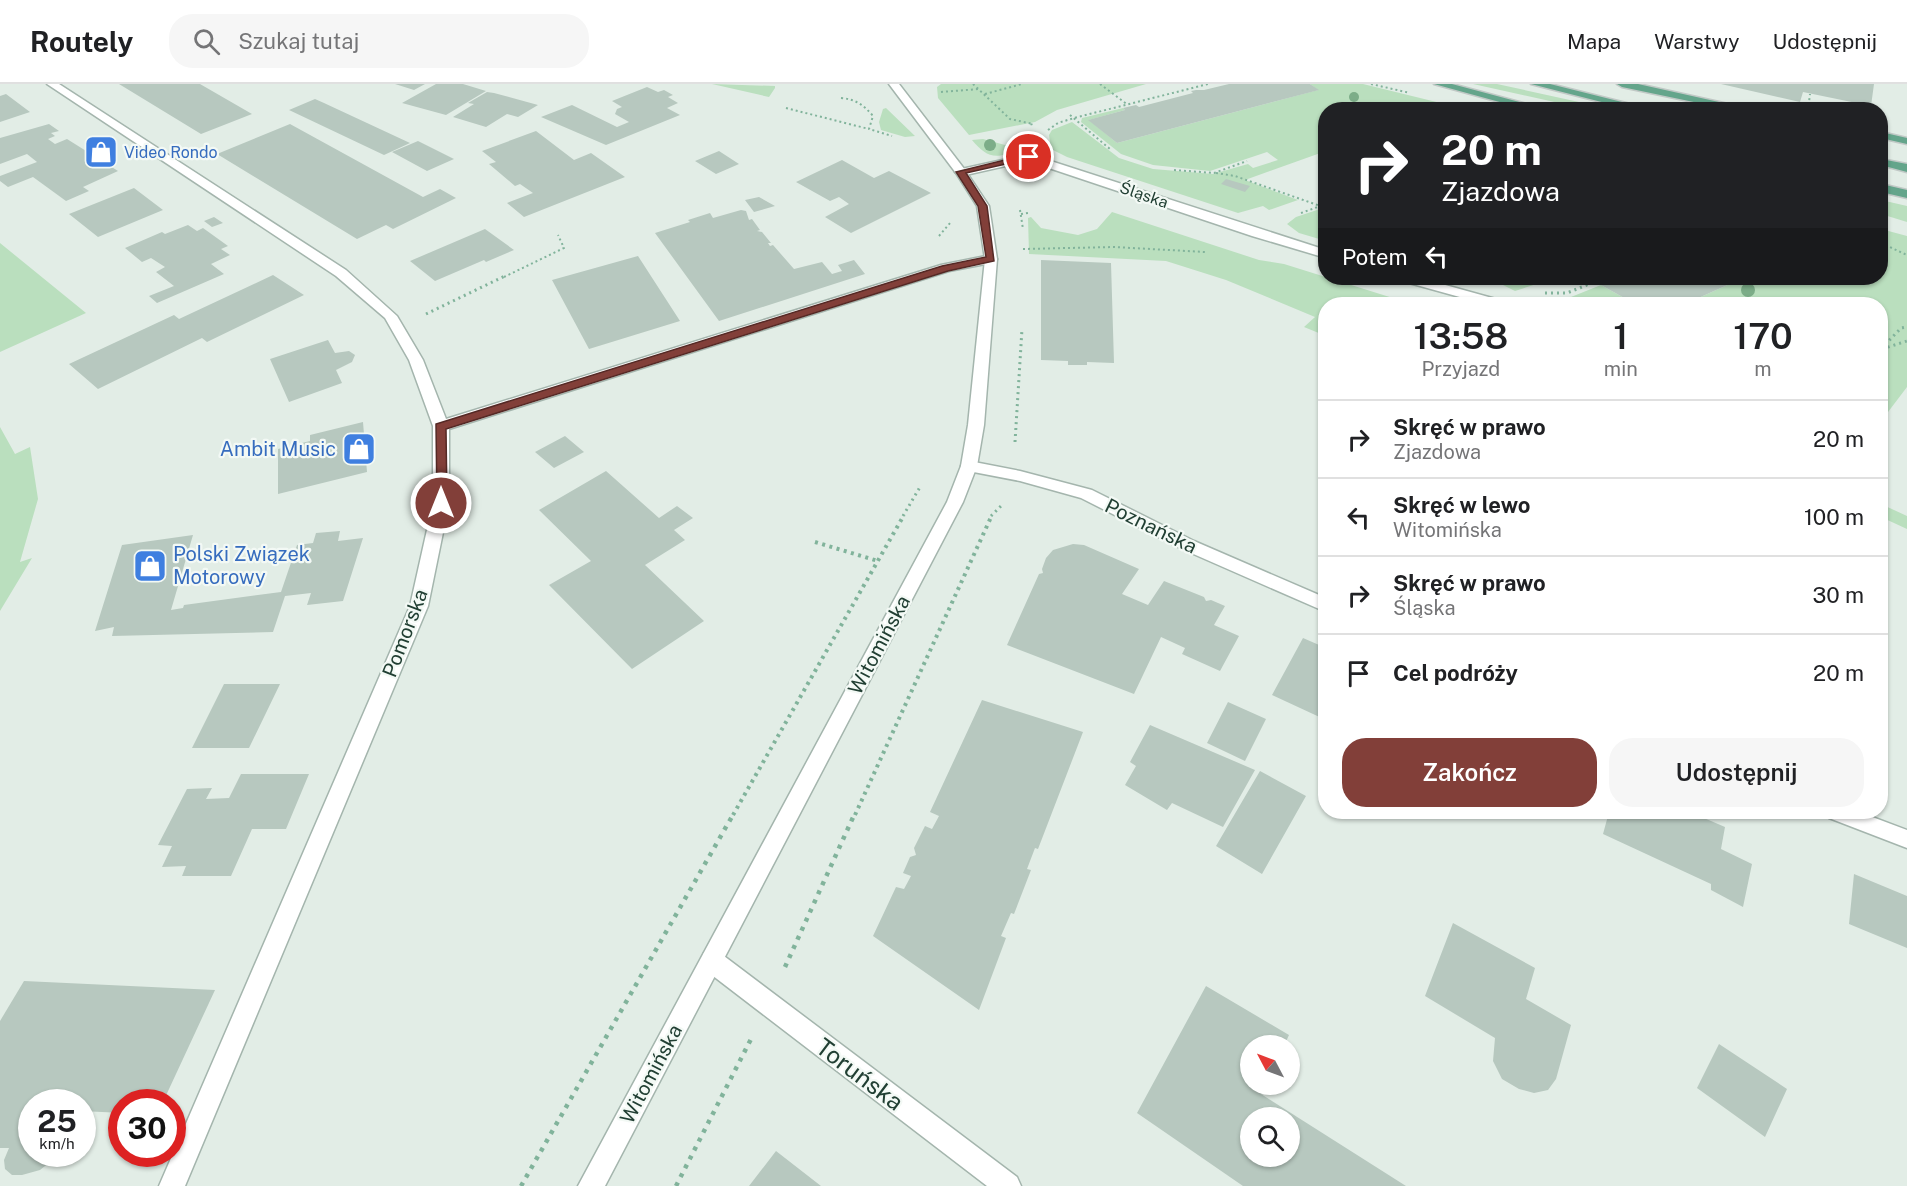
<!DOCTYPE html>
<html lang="pl">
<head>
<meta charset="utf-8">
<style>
	body { margin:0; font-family:"Public Sans",sans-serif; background:#f6f6f6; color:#202124; height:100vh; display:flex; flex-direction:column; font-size:22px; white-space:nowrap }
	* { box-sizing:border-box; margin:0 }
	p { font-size:20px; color:#757577 }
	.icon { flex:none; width:33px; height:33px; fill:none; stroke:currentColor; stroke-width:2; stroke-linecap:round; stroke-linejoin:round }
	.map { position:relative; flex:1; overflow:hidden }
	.panel { position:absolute; left:1318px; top:213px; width:570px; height:522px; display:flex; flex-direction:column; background:#fff; border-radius:24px; box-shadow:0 2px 4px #0004 }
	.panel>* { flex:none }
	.hud { position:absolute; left:1318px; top:18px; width:570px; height:183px; border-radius:24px; box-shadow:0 2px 4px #0004; background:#202124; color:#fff; overflow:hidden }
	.needle { width:39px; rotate:311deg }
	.buttons { position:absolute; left:1240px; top:951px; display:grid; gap:12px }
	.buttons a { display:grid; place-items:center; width:60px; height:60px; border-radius:50%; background:#fff; box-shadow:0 2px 4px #0004; font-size:30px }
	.speed { position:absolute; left:18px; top:1005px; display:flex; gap:12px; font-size:30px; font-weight:700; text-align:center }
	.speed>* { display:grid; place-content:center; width:78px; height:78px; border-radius:50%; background:#fff; box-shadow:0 2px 4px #0004; line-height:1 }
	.speed small { font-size:15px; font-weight:400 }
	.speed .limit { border:9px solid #d22; background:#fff; color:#111 }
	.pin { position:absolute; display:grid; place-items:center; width:51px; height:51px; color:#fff; margin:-26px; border:3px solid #fff; border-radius:50%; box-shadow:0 2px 6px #0007 }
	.me { position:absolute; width:66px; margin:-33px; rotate:0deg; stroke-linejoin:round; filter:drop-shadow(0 0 4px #0008) }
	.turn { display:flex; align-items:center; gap:21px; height:126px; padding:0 24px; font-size:27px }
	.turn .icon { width:78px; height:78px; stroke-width:2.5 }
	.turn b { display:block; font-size:42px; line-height:51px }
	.then { display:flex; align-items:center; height:57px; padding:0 24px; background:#0003; gap:12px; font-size:22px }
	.eta { display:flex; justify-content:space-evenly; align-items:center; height:102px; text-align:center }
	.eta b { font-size:36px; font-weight:600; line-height:42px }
	.button { display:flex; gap:12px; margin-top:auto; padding:12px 24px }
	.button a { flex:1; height:69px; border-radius:24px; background:#823f39; color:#fff; font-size:24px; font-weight:600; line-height:69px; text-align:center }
	.button a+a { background:#f6f6f6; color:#202124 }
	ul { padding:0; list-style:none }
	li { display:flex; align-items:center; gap:18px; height:78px; padding:0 24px; border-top:2px solid #e0e0e0 }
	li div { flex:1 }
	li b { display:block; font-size:22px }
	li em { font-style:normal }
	header { display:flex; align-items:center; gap:36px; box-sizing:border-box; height:84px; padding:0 30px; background:#fff; border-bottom:2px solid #e0e0e0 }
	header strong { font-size:28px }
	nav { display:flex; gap:33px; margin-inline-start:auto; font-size:21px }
	.search { width:420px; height:54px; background:#f6f6f6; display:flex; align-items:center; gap:15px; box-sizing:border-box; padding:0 21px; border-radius:24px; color:#757577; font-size:22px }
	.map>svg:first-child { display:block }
	.green { fill:#badfbe }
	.building { fill:#b7c8bf; fill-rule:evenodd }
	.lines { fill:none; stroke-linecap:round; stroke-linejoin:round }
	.minor-casing { stroke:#a4b5ad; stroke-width:3 }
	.tertiary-casing { stroke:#a4b5ad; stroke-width:3 }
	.primary-casing { stroke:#c1c9c6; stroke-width:3 }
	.path-far3 { stroke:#81b39b; stroke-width:2; stroke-dasharray:2 3; stroke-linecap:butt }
	.path-far2 { stroke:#81b39b; stroke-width:3; stroke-dasharray:2 4; stroke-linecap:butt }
	.path-far1 { stroke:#81b39b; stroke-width:4; stroke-dasharray:3 4.5; stroke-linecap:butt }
	.path { stroke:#81b39b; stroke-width:4.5; stroke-dasharray:4 6; stroke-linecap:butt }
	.minor { fill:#fff; fill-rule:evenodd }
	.tertiary { fill:#fff; fill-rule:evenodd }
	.primary { fill:#64a58b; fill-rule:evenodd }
	.tree { fill:#7cad88 }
	.route { fill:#823f39; stroke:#542925; stroke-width:1.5 }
	.labels { text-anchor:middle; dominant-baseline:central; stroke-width:4.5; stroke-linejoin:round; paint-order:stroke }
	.far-shop-label { font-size:16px; fill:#366cbe; stroke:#f3f9f5; text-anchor:start }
	.far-street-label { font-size:16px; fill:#213f33; stroke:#f3f9f5 }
	.shop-label { font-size:20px; fill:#366cbe; stroke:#f3f9f5; text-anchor:end }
	.street-label { font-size:20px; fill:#213f33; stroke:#f3f9f5 }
	.near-street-label { font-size:24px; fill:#213f33; stroke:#f3f9f5 }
</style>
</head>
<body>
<header>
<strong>Routely</strong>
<div class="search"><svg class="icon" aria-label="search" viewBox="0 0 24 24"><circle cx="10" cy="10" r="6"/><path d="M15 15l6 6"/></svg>Szukaj tutaj</div>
<nav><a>Mapa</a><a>Warstwy</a><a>Udostępnij</a></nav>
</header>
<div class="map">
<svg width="1907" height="1102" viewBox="0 0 1907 1102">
	<rect width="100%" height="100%" fill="#e2ede6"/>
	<path class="green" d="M712,0L775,2V4L769,13Z
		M941,0H1146L1057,26L1035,38L969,51L938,14L937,3Z
		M1310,0H1363L1465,25H1440L1416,19L1412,25L1388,20L1383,25L1326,26V67L1245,96L1298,116L1269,126L1263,122L1238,129L1067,73L1051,65L1049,51L1052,46L1072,38L1119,74L1153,85L1213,90L1248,80L1253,84L1278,76L1267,68L1210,87L1153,81L1121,70L1081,38L1082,34L1123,24L1125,26L1089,36L1117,59L1318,6Z
		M1473,0H1497L1611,25H1586Z
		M886,24L915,52L905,53L881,46L879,38L883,25Z
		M983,55L1016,64C997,78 985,72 972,56Z
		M1881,116L1907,122V138L1881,130Z
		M1326,123V157L1299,149L1287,140L1296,133Z
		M1112,128L1259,176L1284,180L1412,220H1326V252L1304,243L1315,233L1226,196L1166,177L1029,170L1028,134L1031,133L1041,144L1078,151L1097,145Z
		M1881,145L1907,152V303L1885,332H1881V220H1685L1743,194H1881Z
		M0,159L86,229L0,268Z
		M1489,194H1539L1546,197L1515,207Z
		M1601,201L1635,220H1567L1566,217L1571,213Z
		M0,343L15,370L30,363L38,415L20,478L32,474L0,527Z
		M1881,420L1907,432V445L1881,433Z"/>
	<path class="building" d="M119,0H200L252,30L201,50Z
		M395,0H425L414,6Z
		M436,0H463L486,7L446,31L402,19Z
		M1229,0H1310L1319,6L1117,59L1088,36L1125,26L1123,24L1136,21L1139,23L1193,9L1191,7L1196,6H1204Z
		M1721,0H1874L1871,22L1803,8L1800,18Z
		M647,3L658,8L664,6L673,11L668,13L678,19L667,24L680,31L606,61L541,33L572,21L617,43L629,38L615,30L617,25L622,23L612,17Z
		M487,8L494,9L538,21L518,33L507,30L486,43L453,33L474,20L468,19Z
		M6,10L30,28L0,38V12Z
		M315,15L324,19L410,59L384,71L289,26Z
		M49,40L59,47L51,49L55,52L48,55L55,60L67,55L118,87L83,103L89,107L66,117L33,93L8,103L0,97V92L37,78L27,70L0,80V54Z
		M290,40L423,113L440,105L456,114L393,145L386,141L357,155L217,70Z
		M536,47L574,76L591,69L625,93L524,133L507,119L533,109L520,100L515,102L489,80L496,78L482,67Z
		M418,57L454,75L427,87L392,68Z
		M719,67L739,80L716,90L695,77Z
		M842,76L874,94L889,87L931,109L851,149L825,133L849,120L839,113L830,117L796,98Z
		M1226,95L1250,102L1245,108L1221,100Z
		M134,104L163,126L98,153L69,130Z
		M759,113L775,122L754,128L745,116Z
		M741,126L746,127L749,136L752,135L760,146L757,147L762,148L771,159H768L770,162L773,161L794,185L822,178L832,190L842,187L838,181L854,176L865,190L719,237L655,149L690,138L688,136L710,129L713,134Z
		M214,133L223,139L212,143L204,137Z
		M188,141L197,147L203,144L228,162L221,165L230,171L211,180L224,190L157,219L149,212L174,202L156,188L165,183L151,174L142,178L125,164L162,148L165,150Z
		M485,145L514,166L486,178L484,176L435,197L410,177Z
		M638,172L680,237L589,265L552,196Z
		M1041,176L1111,179L1114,279L1087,278V281H1068V277L1041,276Z
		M273,191L304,211L207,258L202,254L98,305L69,280L174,231L179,235Z
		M1618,194H1743L1685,220H1635L1601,201Z
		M328,256L335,269L349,267L355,271L352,278L336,286L342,299L289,318L270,275Z
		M363,338L367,388L278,410V365L310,357V351Z
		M565,352L584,368L554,384L535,368Z
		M606,387L659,434L677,422L693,434L674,446L685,456L645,481L704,537L632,585L549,501L591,477L539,426Z
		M340,447L338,457L363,454L343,517L307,521L311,509L285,512L273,548L112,552L114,543L95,547L122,461L193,451L171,526L183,524L184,521L281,508L297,461L313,459L316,449Z
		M1073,460L1084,461L1139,485L1122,510L1148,521L1164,497L1204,513L1206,517L1211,516L1225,522L1214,541L1239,552L1220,587L1182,570L1185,564L1161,553L1134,610L1007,561L1039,490L1043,489L1042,485L1046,474L1053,466Z
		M1303,554L1326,564V636L1272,611Z
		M224,600H280L249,664H192Z
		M982,616L1083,648L1038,765L1035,764L1027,785L1031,786L1014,830L1011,829L1001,852L1006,854L979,926L873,852L896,803L904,805L911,792L903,789L910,773L916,771L914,764L925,742L932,745L939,732L930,728Z
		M1228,618L1266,635L1245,677L1207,659Z
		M1150,641L1255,686L1223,743L1172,719L1167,726L1125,701L1136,682L1130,678Z
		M1260,687L1306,712L1262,790L1216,762Z
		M241,690H309L286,745H252L231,792H182L186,782L162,783L172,762L158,761L187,705L212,704L206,715L229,714Z
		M1609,728H1690L1725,743L1721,765L1752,780L1743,823L1711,806V800L1603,750Z
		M1854,790L1907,812V864L1849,840Z
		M1453,839L1535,884L1526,915L1571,941L1556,995L1548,1006L1534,1009L1519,1005L1502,995L1493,977L1495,954L1425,912Z
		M24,897L215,906L163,1018H122V1029L82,1027V1018H32V1070H60L40,1086L22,1091H12L5,1085L4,1076L9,1064H0V937Z
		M1206,902L1289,951L1284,962H1251V1000H1266L1261,1010L1406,1102H1243L1137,1029ZM1251,1034H1290V1072H1251Z
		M1719,960L1787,1005L1765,1053L1697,1004Z
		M776,1067L821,1102H749Z"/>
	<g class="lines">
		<g class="minor-casing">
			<path id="minor" d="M47,0H59L346,186L397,232L423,276L446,335L941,181L991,171L997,175L996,178L949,187L449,345V419L428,522L185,1102H159L410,522L433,419V342L409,276L385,234L336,192Z
				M1029,70L1326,166V174L1252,152L1028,77L961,92L955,88L957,86Z
				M1400,194H1420L1503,217L1505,220H1485L1402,197Z
				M969,377L1020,387L1092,406L1194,457L1326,514V528L1182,465L1081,414L1020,397L963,386L961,382L963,378Z
				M1826,728H1859L1907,746V764L1829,734Z
				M712,866L720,869L1017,1093L1021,1102H987L704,885L701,877L704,869Z"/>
		</g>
		<g class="tertiary-casing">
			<path id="tertiary" d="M889,0H899L965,86L989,122L997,175L984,341L977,382L963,418L605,1102H578L947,418L961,382L968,341L985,175L977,122L956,89Z"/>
		</g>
		<g class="primary-casing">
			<path id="primary" d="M1434,0H1452L1549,26H1529Z
				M1531,0H1550L1654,26H1633Z
				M1617,0H1638L1755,26H1732L1622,3Z
				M1881,48L1907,54V60L1881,54Z
				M1881,75L1907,80V88L1881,81Z
				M1881,100L1907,106V114L1881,108Z"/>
		</g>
		<path class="path-far3" d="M973,0L1010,35L1033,40L1029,41
			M1100,0L1128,21
			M1371,0L1410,9
			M941,8L979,5
			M985,10L1022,0
			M841,14C855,15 864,21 873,32L869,45L892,52
			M786,24L869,45
			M1808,26L1810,10
			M1070,31L1110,65
			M1048,46L1058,39L1074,34L1208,0
			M1174,86L1214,89L1247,77
			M1216,89L1235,92L1326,124
			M1020,126L1023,145
			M1301,129L1326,120
			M1021,130L1028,129
			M939,152L950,139
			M1881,159L1907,171
			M1023,165L1114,163L1205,168
			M504,193L564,164L558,151"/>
		<path class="path-far2" d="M1545,209H1567L1604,194
			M426,230L507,191
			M1881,265L1901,244L1907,243
			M1882,265L1907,257
			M1015,358L1022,245
			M903,432L920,403
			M991,432L1002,421"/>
		<path class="path-far1" d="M815,458L878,477
			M733,731L904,431
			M855,731L992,431"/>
		<path class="path" d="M785,883L855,729
			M521,1102L734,729
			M676,1102L751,955"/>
		<use href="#minor" class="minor"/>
		<use href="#tertiary" class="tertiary"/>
		<use href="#primary" class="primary"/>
	</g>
	<g class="tree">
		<circle cx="1354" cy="13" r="5"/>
		<circle cx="990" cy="61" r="6"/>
		<circle cx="1748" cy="206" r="7"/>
	</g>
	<path class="route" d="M1029,70L1034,73L1032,74L966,89L987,122L994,177L948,187L446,345L447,419L445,422H437L436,340L942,182L986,173L978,122L956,88Z"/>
	<defs>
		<g id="shop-square" transform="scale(1.725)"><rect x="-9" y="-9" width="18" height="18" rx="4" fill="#3f7fe0" stroke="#f3f9f5"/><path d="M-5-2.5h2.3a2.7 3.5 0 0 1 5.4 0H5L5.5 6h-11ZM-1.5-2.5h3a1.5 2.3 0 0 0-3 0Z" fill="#fff"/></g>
	</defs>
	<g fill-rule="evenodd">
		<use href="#shop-square" x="101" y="68"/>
		<use href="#shop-square" x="359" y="365"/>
		<use href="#shop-square" x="150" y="482"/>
	</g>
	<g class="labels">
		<g class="far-shop-label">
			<text x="124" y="68">Video Rondo</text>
		</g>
		<g class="far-street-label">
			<text transform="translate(1144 111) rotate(19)">Śląska</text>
		</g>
		<g class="shop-label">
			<text x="336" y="365">Ambit Music</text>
			<text x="173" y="470" text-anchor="start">Polski Związek<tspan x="173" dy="23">Motorowy</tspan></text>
		</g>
		<g class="street-label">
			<text transform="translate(1151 442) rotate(26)">Poznańska</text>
			<text transform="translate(405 549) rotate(-69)">Pomorska</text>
			<text transform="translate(879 561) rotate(-62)">Witomińska</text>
			<text transform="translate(651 990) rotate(-62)">Witomińska</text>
		</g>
		<g class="near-street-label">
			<text transform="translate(860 990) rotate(37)">Toruńska</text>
		</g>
	</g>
</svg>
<div class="buttons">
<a><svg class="needle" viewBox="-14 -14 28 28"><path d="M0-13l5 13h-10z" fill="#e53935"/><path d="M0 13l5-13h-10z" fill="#757577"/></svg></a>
<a><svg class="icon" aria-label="search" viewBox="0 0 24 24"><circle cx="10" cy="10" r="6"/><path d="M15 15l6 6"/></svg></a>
</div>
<div class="speed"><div>25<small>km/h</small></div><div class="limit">30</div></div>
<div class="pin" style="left:1029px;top:73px;background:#d93025"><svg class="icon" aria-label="arrive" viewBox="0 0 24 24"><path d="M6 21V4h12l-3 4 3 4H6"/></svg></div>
<svg class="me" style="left:441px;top:419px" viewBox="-20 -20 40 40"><circle r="17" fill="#823f39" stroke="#fff" stroke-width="3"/><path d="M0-11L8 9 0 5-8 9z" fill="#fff"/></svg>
<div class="hud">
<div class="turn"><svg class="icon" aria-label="right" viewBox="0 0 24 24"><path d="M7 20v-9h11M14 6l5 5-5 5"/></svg><div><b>20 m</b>Zjazdowa</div></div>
<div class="then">Potem<svg class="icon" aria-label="left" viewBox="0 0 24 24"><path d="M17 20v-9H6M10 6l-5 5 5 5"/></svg></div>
</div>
<section class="panel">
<div class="eta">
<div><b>13:58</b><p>Przyjazd</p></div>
<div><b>1</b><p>min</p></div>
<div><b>170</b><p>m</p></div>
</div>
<ul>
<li><svg class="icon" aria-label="right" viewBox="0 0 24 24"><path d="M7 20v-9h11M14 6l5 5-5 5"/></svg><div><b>Skręć w prawo</b><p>Zjazdowa</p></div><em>20 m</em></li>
<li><svg class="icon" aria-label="left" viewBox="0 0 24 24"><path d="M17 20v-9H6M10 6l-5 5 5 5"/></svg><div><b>Skręć w lewo</b><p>Witomińska</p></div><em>100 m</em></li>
<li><svg class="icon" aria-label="right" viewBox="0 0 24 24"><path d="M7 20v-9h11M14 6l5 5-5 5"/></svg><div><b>Skręć w prawo</b><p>Śląska</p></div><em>30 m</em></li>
<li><svg class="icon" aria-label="arrive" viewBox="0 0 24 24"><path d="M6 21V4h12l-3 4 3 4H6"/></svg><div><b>Cel podróży</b></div><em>20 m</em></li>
</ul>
<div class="button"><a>Zakończ</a><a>Udostępnij</a></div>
</section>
</div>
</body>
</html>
